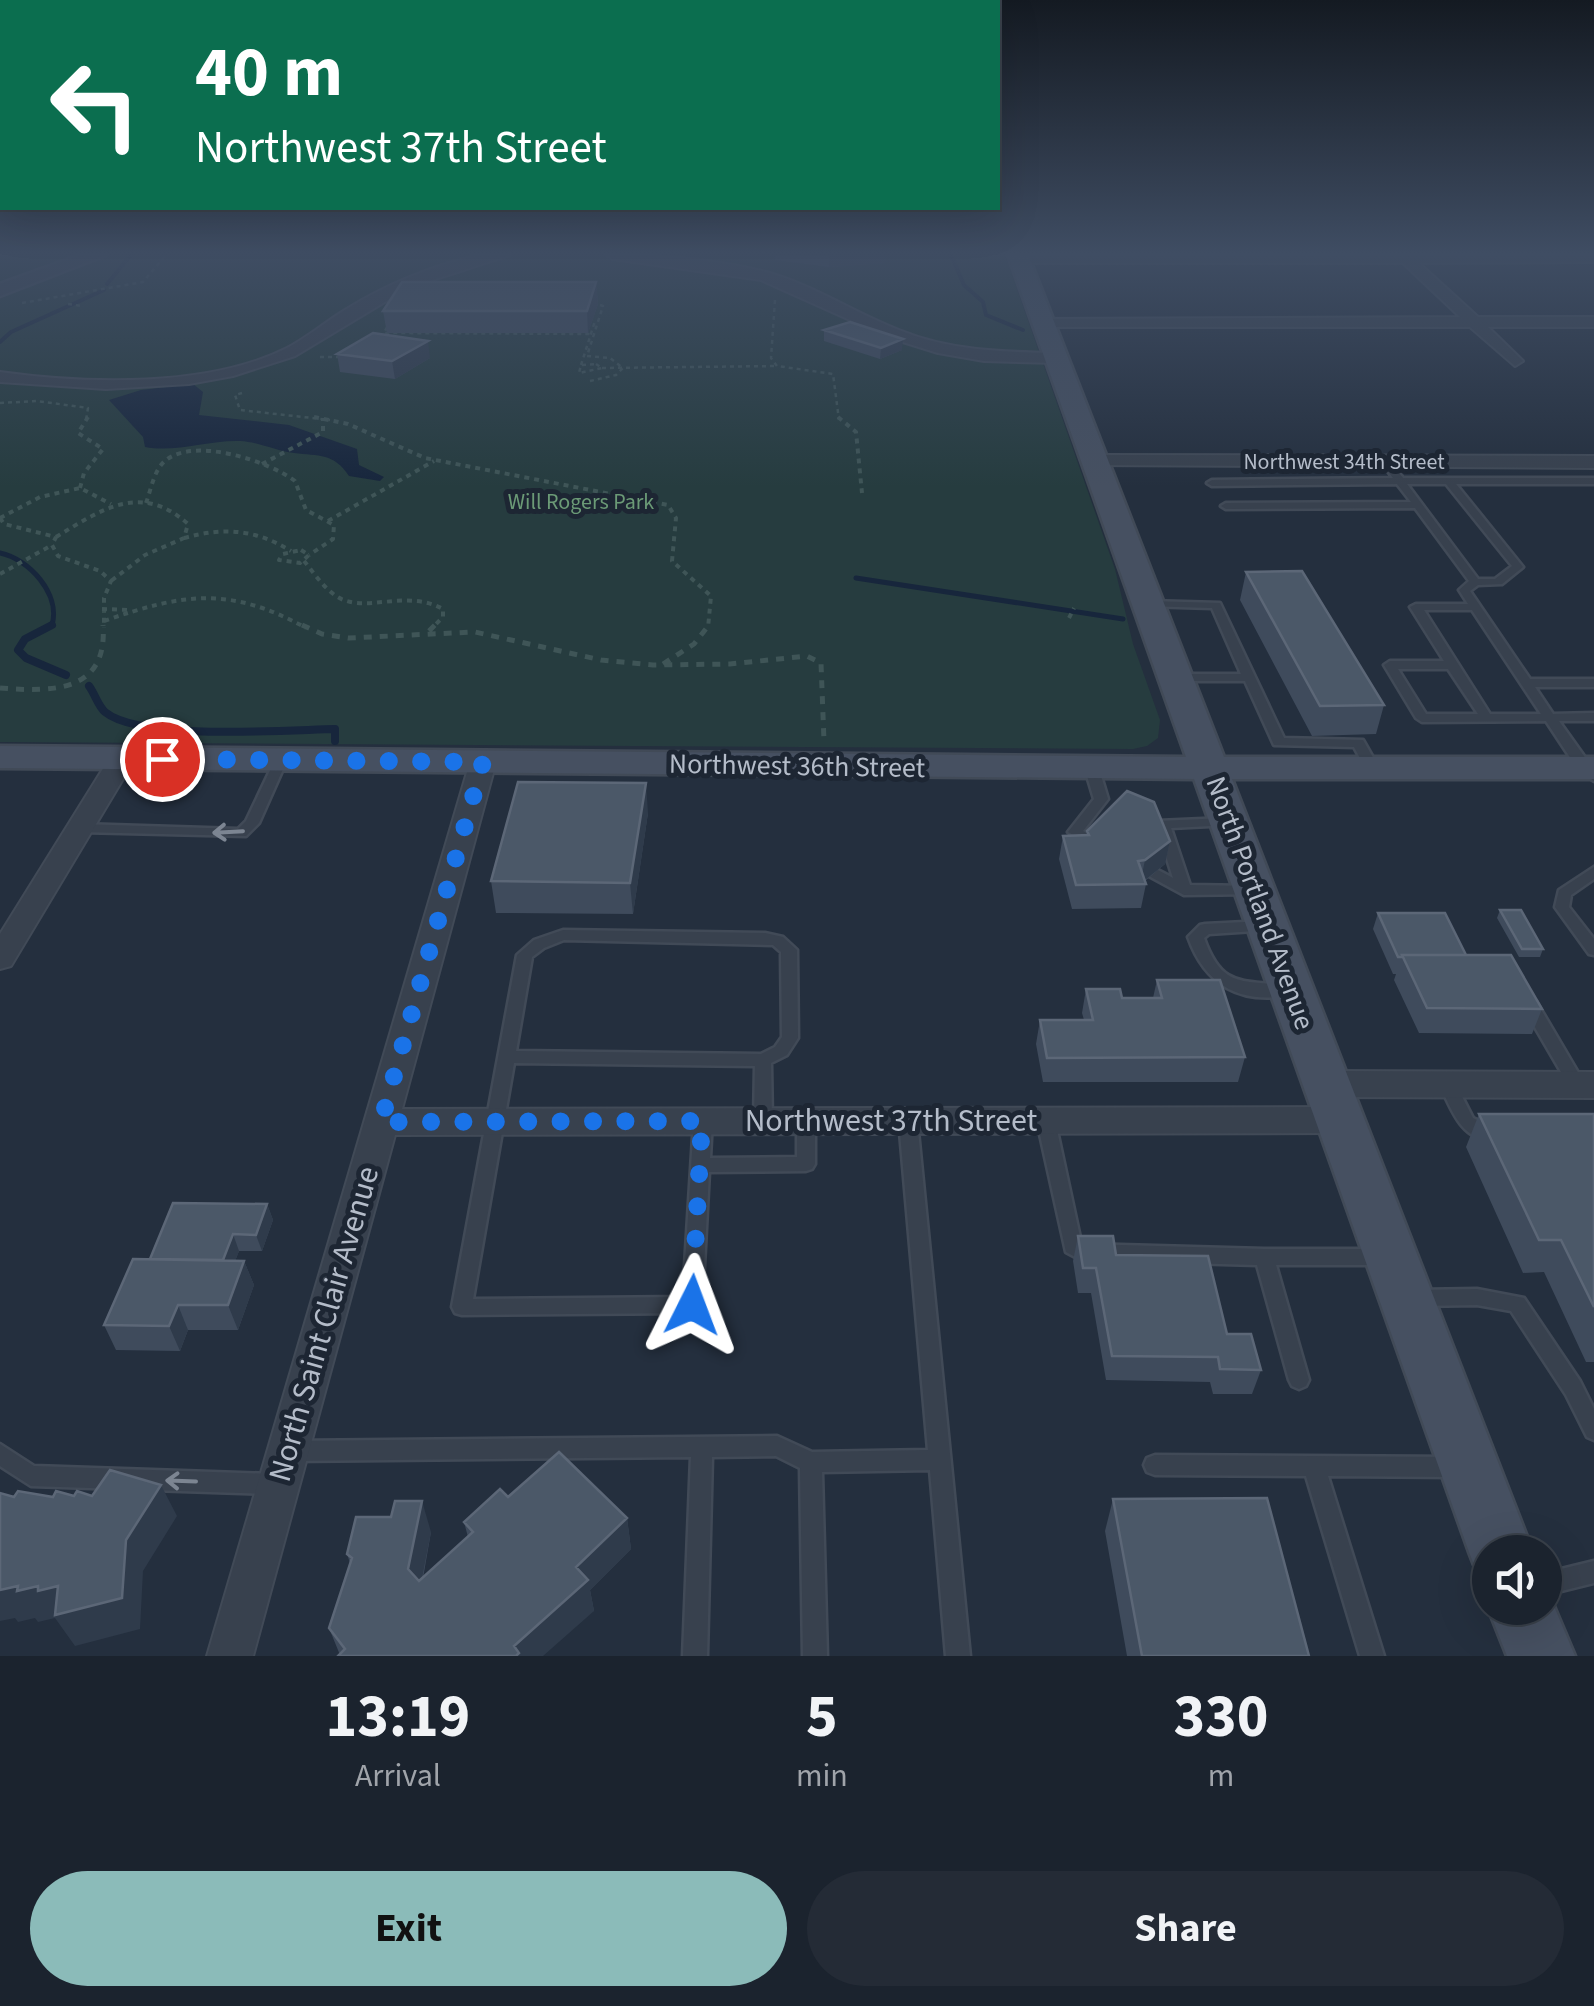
<!DOCTYPE html>
<html lang="en">
<head>
<meta charset="utf-8">
<style>
	body { margin:0; font-family:"Source Sans 3",sans-serif; background:#242b36; color:#f1f3f6; height:100vh; display:flex; flex-direction:column; font-size:38px; white-space:nowrap }
	* { box-sizing:border-box; margin:0 }
	p { font-size:32px; color:#a0a4aa }
	.icon { flex:none; width:55px; height:55px; fill:none; stroke:currentColor; stroke-width:2; stroke-linecap:round; stroke-linejoin:round }
	.map { position:relative; height:1656px; overflow:hidden }
	.panel { display:flex; flex-direction:column; background:#1b232e; flex:1 }
	.panel>* { flex:none }
	.guide { position:absolute; left:0px; top:0px; width:1000px; height:210px; box-shadow:0 10px 40px #0002,0 0 0 2px #39404a; background:#0b6e4f; color:#fff; overflow:hidden }
	.fabs { position:absolute; left:1472px; top:1535px; display:grid; gap:20px }
	.fabs a { display:grid; place-items:center; width:90px; height:90px; border-radius:50%; background:#1b232e; box-shadow:0 10px 40px #0002,0 0 0 2px #39404a; font-size:50px }
	.pin { position:absolute; display:grid; place-items:center; width:85px; height:85px; color:#fff; margin:-42px; border:5px solid #fff; border-radius:50%; box-shadow:0 2px 10px #0007 }
	.me { position:absolute; width:110px; margin:-55px; rotate:3deg; stroke-linejoin:round; filter:drop-shadow(0 0 8px #0008) }
	.turn { display:flex; align-items:center; gap:35px; height:210px; padding:0 30px; font-size:45px }
	.turn .icon { width:130px; height:130px; stroke-width:2.5 }
	.turn b { display:block; font-size:70px; line-height:85px }
	.eta { display:flex; justify-content:space-evenly; align-items:center; height:170px; text-align:center }
	.eta b { font-size:60px; font-weight:700; line-height:70px }
	.action { display:flex; gap:20px; margin-top:auto; padding:20px 30px }
	.action a { flex:1; height:115px; border-radius:60px; background:#8bbbb9; color:#111; font-size:40px; font-weight:700; line-height:115px; text-align:center }
	.action a+a { background:#242b36; color:#f1f3f6 }
	.map>svg:first-child { display:block }
	.green { fill:#263c3f }
	.water { fill:#17263c }
	.lines { fill:none; stroke-linecap:round; stroke-linejoin:round }
	.stream-far2 { stroke:#17263c; stroke-width:4 }
	.stream-far1 { stroke:#17263c; stroke-width:5 }
	.stream { stroke:#17263c; stroke-width:8 }
	.service-casing { stroke:#414a57; stroke-width:5 }
	.minor-casing { stroke:#414a57; stroke-width:4 }
	.tertiary-casing { stroke:#414a57; stroke-width:5 }
	.secondary-casing { stroke:#414a57; stroke-width:5 }
	.path-far2 { stroke:#3f5557; stroke-width:2.5; stroke-dasharray:4 4; stroke-linecap:butt }
	.path-far1 { stroke:#3f5557; stroke-width:4; stroke-dasharray:5 5; stroke-linecap:butt }
	.path { stroke:#3f5557; stroke-width:5; stroke-dasharray:8 8; stroke-linecap:butt }
	.service { fill:#38414e; fill-rule:evenodd }
	.minor { fill:#38414e; fill-rule:evenodd }
	.tertiary { fill:#38414e; fill-rule:evenodd }
	.secondary { fill:#465061; fill-rule:evenodd }
	.wall { fill:#3f4b5c }
	.shaded-wall { fill:#2f3b4b }
	.building { fill:#4b5868; stroke:#5c6777; stroke-width:2.5 }
	.oneway { stroke:#7c8592 }
	.route { stroke:#1a73e8; stroke-width:18; stroke-dasharray:0 32.4 }
	.labels { text-anchor:middle; dominant-baseline:central; stroke-width:10; stroke-linejoin:round; paint-order:stroke }
	.far-street-label { font-size:22px; fill:#b4bcc9; stroke:#1d2633 }
	.far-park-label { font-size:22px; fill:#6b9a76; stroke:#1d2633 }
	.street-label { font-size:28px; fill:#b4bcc9; stroke:#1d2633 }
	.near-street-label { font-size:32px; fill:#b4bcc9; stroke:#1d2633 }
</style>
</head>
<body>
<div class="map">
<svg width="1594" height="1656" viewBox="0 0 1594 1656">
	<rect width="100%" height="100%" fill="#242f3e"/>
	<path class="green" d="M0,255H1005L1115,569L1133,644L1160,720L1158,738L1147,746L1133,749L0,742Z"/>
	<path class="water" d="M193,384L203,392L199,415L289,425L357,449L359,465L384,477L380,481L349,476C334,453 319,456 294,453C276,451 259,442 240,441C208,440 175,453 145,447L143,437L109,400L141,390Z"/>
	<g class="lines">
		<path class="stream-far2" d="M951,255L964,285L983,302L986,315L1023,330
			M107,284L131,255
			M0,342L11,332L104,290"/>
		<path class="stream-far1" d="M0,553C29,559 61,594 52,625L47,628
			M856,578L1123,619"/>
		<path class="stream" d="M52,625L25,639L18,650L26,658L66,675
			M89,686C95,694 98,706 105,712C140,741 287,730 335,729V741"/>
		<g class="service-casing">
			<path id="service" d="M1386,459L1389,460L1403,478H1594V484H1456L1523,567L1502,584L1478,585L1470,591L1530,679H1594V687H1535L1553,714L1594,713V721H1559L1594,770V781L1579,771L1546,721L1422,722L1416,718L1384,665L1390,661H1444L1410,607L1416,604H1468L1459,590L1469,581L1415,508L1226,509L1221,506L1226,503L1411,502L1397,484L1212,486L1207,483L1212,480L1393,478L1381,462ZM1407,484H1446L1512,566L1495,579H1478ZM1424,610H1472L1541,714H1490ZM1398,669H1448L1478,714H1426Z
				M1148,601L1220,603L1284,738L1363,740L1379,768L1377,771H1367L1354,747L1274,745L1245,681H1172L1170,678L1176,674H1241L1212,608L1144,606V602Z
				M281,756L287,760L259,823L246,836L80,832L73,828L80,824L238,829L246,821L275,760Z
				M1092,765L1099,769L1108,799L1083,831L1102,843L1100,846L1095,847L1068,832L1094,799L1085,769Z
				M1225,818L1232,822L1230,825L1171,828L1190,885L1251,886L1256,888L1258,891L1256,894L1184,895L1149,876L1147,873L1154,868L1173,878L1156,824L1158,821Z
				M1594,867V879L1571,895L1569,907L1594,939V955L1589,954L1555,907L1559,890Z
				M1265,921L1270,922L1272,926L1270,930L1209,934L1204,938C1223,992 1246,978 1291,987L1293,991L1291,995C1240,1005 1205,985 1188,937L1200,925L1205,924Z
				M563,930L765,933L783,937L797,950L798,1038L787,1055L771,1063L772,1121L769,1126L763,1128L757,1126L754,1121L755,1066L514,1063L473,1299L683,1297L694,1121L697,1116L703,1114L709,1116L712,1121L710,1158L797,1157V1121L800,1116L806,1114L812,1116L815,1121V1164L812,1169L806,1171L709,1172L702,1305L699,1311L692,1313L462,1315L455,1313L452,1307L517,955L534,940ZM564,940L773,945L781,952L782,1037L775,1047L761,1054L516,1051L532,957L544,948Z
				M1530,999L1536,1001L1583,1081L1585,1085L1583,1089L1577,1091L1571,1089L1522,1005L1524,1001Z
				M1448,1079L1454,1081L1473,1118L1495,1129L1498,1134L1495,1139C1463,1144 1451,1109 1440,1085L1442,1081Z
				M908,1114L914,1116L917,1121L970,1656H946L930,1470L822,1472L827,1656H803L800,1468L776,1456L712,1457L707,1656H683L691,1457L291,1461L284,1458L280,1451L284,1444L291,1441L777,1436L812,1452L928,1450L899,1121L902,1116Z
				M1046,1114L1052,1116L1055,1121L1081,1242L1085,1244L1264,1249H1381L1388,1251L1390,1257L1388,1263L1381,1265H1276L1309,1380L1306,1386L1299,1389L1292,1386L1289,1380L1257,1265L1081,1260L1066,1252L1037,1121L1040,1116Z
				M1477,1289L1524,1298L1580,1381L1594,1409V1440L1587,1437L1566,1395L1511,1311L1477,1305L1416,1306L1409,1304L1406,1298L1409,1292L1416,1290Z
				M0,1444L34,1466L273,1474L281,1477L284,1484L281,1491L273,1494L31,1486L0,1466Z
				M1155,1455L1454,1457L1462,1460L1465,1467L1462,1474L1454,1477L1328,1476L1384,1656H1360L1306,1476L1155,1475L1147,1472L1144,1465L1147,1458Z
				M1594,1561V1583L1545,1595V1573Z"/>
		</g>
		<g class="minor-casing">
			<path id="minor" d="M479,255H510L408,288L295,356L233,376L189,384L106,389L0,382V372C86,384 208,388 287,348C308,337 325,322 345,310C387,284 431,266 479,255Z
				M606,255C658,255 715,259 766,272C811,284 855,313 899,330C950,351 1003,352 1057,353L1065,358L1057,363L984,361L938,353L890,338L761,280L613,259Z
				M1019,255H1594V262L1419,263L1478,317H1594V327H1488L1523,361L1515,366L1470,327H1043L1035,322L1037,319L1460,317L1403,263H1020L1013,259Z
				M1095,455L1594,456V468L1088,465V457Z
				M122,751L135,759L11,966L0,969V934L109,759Z
				M483,754L496,762L402,1109L1340,1107L1352,1111L1357,1120L1352,1129L1340,1133L395,1135L253,1656H207L470,762Z
				M1327,1071L1594,1072V1098L1327,1097L1315,1093L1310,1084L1315,1075Z"/>
		</g>
		<g class="tertiary-casing">
			<path id="tertiary" d="M80,255H106L0,296V284Z"/>
		</g>
		<g class="secondary-casing">
			<path id="secondary" d="M1008,255H1028L1224,757H1594V779H1232L1533,1552H1490V1580L1478,1575L1469,1552L1194,779L0,768V746L1186,757Z
				M1545,1585L1575,1656H1507L1488,1608L1490,1602V1608H1545Z"/>
		</g>
		<path class="path-far2" d="M775,300L771,358L777,366L833,374L839,420
			M22,303L143,282L166,255
			M68,304L82,306
			M387,327L384,333L591,334
			M320,357H342
			M596,364L602,368L579,373L581,365Z
			M581,365L595,321
			M602,368L777,366
			M590,381L616,375L623,368L610,358L587,356L603,306L600,305
			M242,393L235,395L240,410L330,420
			M0,403L37,401L88,408L86,420"/>
		<path class="path-far1" d="M314,417L348,424L425,458L668,505L676,518L672,561L711,596L708,628
			M838,417L856,432L862,493
			M262,464L323,432V418
			M80,488L84,473L103,449L78,433L88,417
			M146,503C151,490 154,469 166,460C196,437 268,461 295,481L306,510L334,525L333,539L309,555
			M0,518L4,524L56,537L52,545L58,556L100,571L111,581L104,598V628
			M0,518L40,497L80,488L111,504
			M328,521L434,461
			M56,537C102,509 141,482 188,524L184,538L145,555L111,581
			M184,538C224,527 255,529 291,551
			M301,550L309,555L300,563L279,560L283,554Z
			M304,561C314,573 323,587 336,596C364,615 405,588 443,609V617L432,628
			M0,574L52,545
			M102,609L129,610
			M1069,618L1074,608
			M104,621C184,593 230,586 306,628"/>
		<path class="path" d="M302,625L322,634L348,638L475,632L601,660L653,665L730,664L807,656L821,663L824,741
			M429,631L435,625
			M663,664L694,644L709,625
			M0,688C52,692 108,693 103,625"/>
		<use href="#service" class="service"/>
		<use href="#minor" class="minor"/>
		<use href="#tertiary" class="tertiary"/>
		<use href="#secondary" class="secondary"/>
	</g>
	<path class="wall" d="M775,255H885V263L829,267L775,260Z
		M596,282L598,304L588,333H387L383,311Z
		M824,330L902,350L880,359L824,341Z
		M337,354L430,358L395,379L340,372Z
		M1246,572L1384,705L1376,734L1312,736L1240,600Z
		M648,813L633,914L496,913L491,881Z
		M1087,831L1170,841L1165,864L1145,881L1146,884L1141,908L1072,909L1059,859L1063,836L1086,835Z
		M1500,910L1543,949L1540,957H1519L1497,918Z
		M1378,913L1466,955L1542,1009L1532,1034L1419,1033L1394,980L1396,974H1393L1373,929Z
		M1157,980L1245,1057L1238,1082H1043L1036,1044L1040,1020H1084L1082,1013L1086,989L1122,998H1153Z
		M1479,1114H1594V1362H1586L1544,1272L1523,1273L1466,1147Z
		M267,1204L273,1220L262,1251H239L235,1261H244L254,1285L238,1330H188L180,1351L116,1350L104,1325L150,1259Z
		M1078,1236L1116,1255L1227,1334L1261,1370L1252,1394H1213L1210,1382L1106,1380L1091,1293H1078L1073,1261Z
		M508,1497L627,1518L631,1549L590,1590L594,1611L340,1655L329,1628L350,1563L347,1554L431,1532L423,1578L468,1537L464,1522Z
		M1113,1499L1309,1656H1127L1105,1531Z"/>
	<path class="shaded-wall" d="M829,255H885V263L829,267Z
		M596,282L598,304L588,333L587,311Z
		M903,339L902,350L880,359L881,348Z
		M428,341L430,358L395,379L392,361Z
		M646,783L648,813L633,914L630,883Z
		M1170,841L1165,864L1140,884L1145,860Z
		M267,1204L273,1220L262,1251L256,1235Z
		M233,1234L239,1251L229,1277L223,1260Z
		M244,1261L254,1285L238,1330L228,1305Z
		M178,1305L188,1330L180,1351L169,1326Z
		M161,1485L177,1516L143,1571L140,1629L75,1646L55,1618L38,1622L35,1618L18,1622L15,1618L0,1621V1590L126,1540Z
		M422,1501L431,1532L418,1599L408,1569Z
		M627,1518L631,1549L590,1590L594,1611L543,1656H516L514,1646L576,1567Z"/>
	<path class="building" d="M402,282H596L587,311H383Z
		M850,322L903,339L881,348L824,330Z
		M373,333L428,341L392,361L337,354Z
		M1302,571L1384,705L1320,706L1246,572Z
		M518,782L646,783L630,883L491,881Z
		M1127,791L1154,802L1170,841L1145,860L1138,861L1146,884L1076,885L1063,836L1089,835L1087,831Z
		M1500,910H1521L1543,949H1522Z
		M1378,913H1445L1466,955H1402L1403,957H1398Z
		M1402,955H1511L1542,1009L1427,1008Z
		M1157,980H1220L1245,1057L1047,1058L1040,1020H1093L1086,989H1120L1122,998H1162Z
		M1479,1114H1594V1307L1561,1240H1539Z
		M173,1203L267,1204L256,1235L233,1234L223,1260L150,1259Z
		M1078,1236H1113L1116,1255L1208,1256L1227,1334H1251L1261,1370L1220,1369L1218,1357L1112,1356L1096,1268H1083Z
		M133,1259L244,1261L228,1305H178L169,1326L104,1325Z
		M559,1452L627,1518L576,1567L588,1580L514,1646L519,1653L516,1656H338L345,1649L329,1628L352,1558L347,1554L356,1517H391L395,1501H422L408,1569L419,1581L473,1532L464,1522L500,1489L508,1497Z
		M110,1470L161,1485L126,1540L122,1598L55,1615L58,1586L38,1591V1586L17,1591L18,1586L0,1590V1493L14,1497L18,1491L53,1497L56,1491L74,1496L77,1491L92,1496Z
		M1267,1498L1309,1656H1142L1113,1499Z"/>
	<defs><path id="oneway-shaft" d="M-6 0H5M1.5-3L5.5 0L1.5 3" fill="none" stroke-width="1.6" stroke-linecap="round" stroke-linejoin="round" transform="scale(2.5)"/></defs>
	<g class="oneway">
		<use href="#oneway-shaft" transform="translate(228 832) rotate(177)"/>
		<use href="#oneway-shaft" transform="translate(181 1481) rotate(-178)"/>
	</g>
	<linearGradient id="sky" x2="0" y2="1"><stop stop-color="#141a22"/><stop offset="0.52" stop-color="#3f4d63"/><stop offset="1" stop-color="#3f4d63" stop-opacity="0"/></linearGradient>
	<rect width="1594" height="487" fill="url(#sky)"/>
	<g class="lines">
		<path class="route" d="M162,759L483,762L381,1122L702,1121L692,1305"/>
	</g>
	<g class="labels">
		<g class="far-street-label">
			<text x="1344" y="462">Northwest 34th Street</text>
		</g>
		<g class="far-park-label">
			<text x="581" y="502">Will Rogers Park</text>
		</g>
		<g class="street-label">
			<text transform="translate(797 766) rotate(1)">Northwest 36th Street</text>
			<text transform="translate(1260 903) rotate(70)">North Portland Avenue</text>
		</g>
		<g class="near-street-label">
			<text x="891" y="1121">Northwest 37th Street</text>
			<text transform="translate(324 1324) rotate(-74)">North Saint Clair Avenue</text>
		</g>
	</g>
</svg>
<div class="fabs">
<a><svg class="icon" aria-label="sound" viewBox="0 0 24 24"><path d="M4 9h4l5-4v14l-5-4H4zM17 9q2 3 0 6"/></svg></a>
</div>
<div class="pin" style="left:162px;top:759px;background:#d93025"><svg class="icon" aria-label="arrive" viewBox="0 0 24 24"><path d="M6 21V4h12l-3 4 3 4H6"/></svg></div>
<svg class="me" style="left:692px;top:1305px" viewBox="-20 -20 40 40"><path d="M0-17L14 15 0 8-14 15z" fill="#1a73e8" stroke="#fff" stroke-width="4"/></svg>
<div class="guide">
<div class="turn"><svg class="icon" aria-label="left" viewBox="0 0 24 24"><path d="M17 20v-9H6M10 6l-5 5 5 5"/></svg><div><b>40 m</b>Northwest 37th Street</div></div>
</div>
</div>
<section class="panel">
<div class="eta">
<div><b>13:19</b><p>Arrival</p></div>
<div><b>5</b><p>min</p></div>
<div><b>330</b><p>m</p></div>
</div>
<div class="action"><a>Exit</a><a>Share</a></div>
</section>
</body>
</html>
